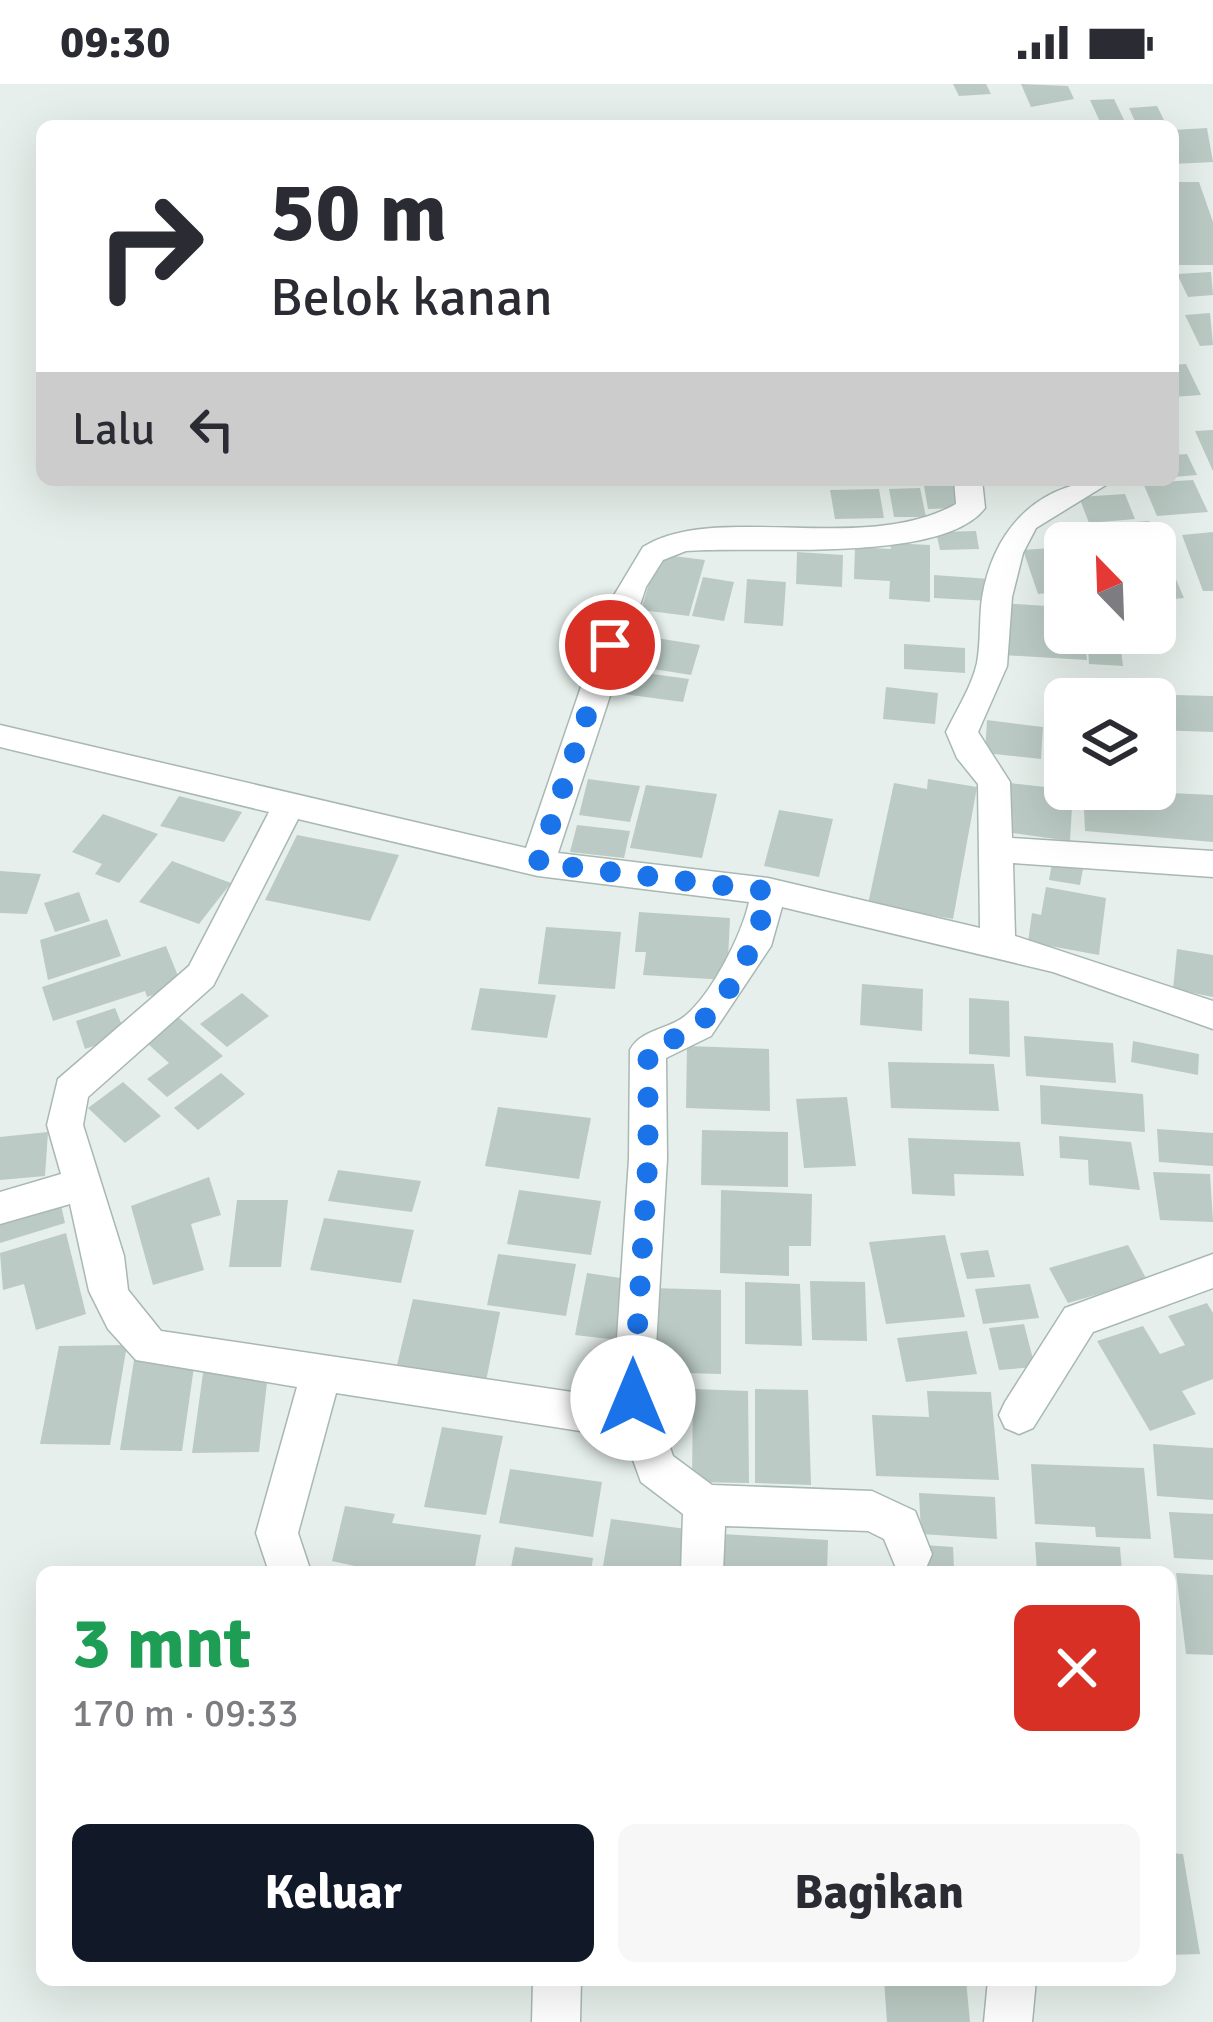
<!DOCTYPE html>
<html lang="id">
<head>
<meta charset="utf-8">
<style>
	body { margin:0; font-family:Signika,sans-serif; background:#f7f7f7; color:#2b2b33; height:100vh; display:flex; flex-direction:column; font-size:45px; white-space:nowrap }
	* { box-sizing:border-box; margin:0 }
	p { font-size:39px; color:#7c7c81 }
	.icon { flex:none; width:66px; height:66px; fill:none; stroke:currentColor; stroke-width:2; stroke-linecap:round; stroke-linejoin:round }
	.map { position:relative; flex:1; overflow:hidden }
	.drawer { position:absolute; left:36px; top:1482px; width:1140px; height:420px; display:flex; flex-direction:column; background:#fff; border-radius:18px; box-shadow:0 12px 48px #0002 }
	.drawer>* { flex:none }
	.hud { position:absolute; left:36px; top:36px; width:1143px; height:366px; border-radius:18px; box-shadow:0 12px 48px #0002; background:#fff; color:#2b2b33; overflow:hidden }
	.needle { width:78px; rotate:337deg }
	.tools { position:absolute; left:1044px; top:438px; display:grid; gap:24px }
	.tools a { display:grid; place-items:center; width:132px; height:132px; border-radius:18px; background:#fff; box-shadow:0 12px 48px #0002; font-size:60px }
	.pin { position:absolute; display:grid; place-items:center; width:102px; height:102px; color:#fff; margin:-51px; border:6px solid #fff; border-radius:50%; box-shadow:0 3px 12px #0007 }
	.me { position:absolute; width:132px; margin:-66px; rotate:0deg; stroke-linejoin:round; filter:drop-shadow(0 0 9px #0008) }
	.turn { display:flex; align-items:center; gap:42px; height:252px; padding:0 36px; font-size:54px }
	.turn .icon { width:156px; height:156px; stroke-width:2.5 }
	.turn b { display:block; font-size:84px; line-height:102px }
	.then { display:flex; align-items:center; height:114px; padding:0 36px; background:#0003; gap:24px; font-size:45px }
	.round { display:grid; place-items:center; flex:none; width:126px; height:126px; border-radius:18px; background:#f7f7f7 }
	.head { display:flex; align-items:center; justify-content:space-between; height:204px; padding:0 36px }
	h1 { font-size:72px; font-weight:700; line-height:90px; color:#1e9e55 }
	.action { display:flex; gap:24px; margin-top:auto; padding:24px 36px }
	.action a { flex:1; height:138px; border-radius:18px; background:#111827; color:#fff; font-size:48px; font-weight:700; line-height:138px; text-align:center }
	.action a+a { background:#f7f7f7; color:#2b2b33 }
	.status { display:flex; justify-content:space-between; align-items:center; height:84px; padding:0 60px; background:#fff; direction:ltr }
	.status svg { height:33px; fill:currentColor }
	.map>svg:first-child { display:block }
	.building { fill:#bbcac4 }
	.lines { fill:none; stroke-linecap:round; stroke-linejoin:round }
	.minor-casing { stroke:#a8b8b2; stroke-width:3 }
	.minor { fill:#fff; fill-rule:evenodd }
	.route { stroke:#1a73e8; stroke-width:21; stroke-dasharray:0 37.8 }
</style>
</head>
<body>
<div class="status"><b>09:30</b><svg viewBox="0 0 49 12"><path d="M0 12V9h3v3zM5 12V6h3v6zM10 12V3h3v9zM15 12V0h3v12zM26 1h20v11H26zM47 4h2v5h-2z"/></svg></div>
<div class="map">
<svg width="1213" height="1938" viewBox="0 0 1213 1938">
	<rect width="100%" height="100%" fill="#e6efeb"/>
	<path class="building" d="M953,0H986L991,10L959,12Z
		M1021,0L1068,2L1074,15L1031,23Z
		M1114,15L1125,38L1101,40L1090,16Z
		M1157,22L1167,42H1137L1129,24Z
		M1207,44L1213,78L1173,80V46Z
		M1173,98H1199L1213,138V181H1173Z
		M1211,188L1213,211L1188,213L1177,190Z
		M1210,229L1213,261L1200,262L1185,231Z
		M1186,280L1201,311L1173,313V281Z
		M1213,346V387L1195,347Z
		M1187,370L1197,391L1173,393V371Z
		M923,396H953L958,424L928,425Z
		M1193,396L1208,428L1157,432L1143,399Z
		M920,404L926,433H894L889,405Z
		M879,405L884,434L835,435L830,406Z
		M1125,410L1135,435L1089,439L1079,413Z
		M1149,437L1155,451L1077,456L1072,443Z
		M976,447L979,465L940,466L936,448Z
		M1213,448V507H1203L1182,451Z
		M890,459L930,461V518L889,515L890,497L854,495L855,463L891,465Z
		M1065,463V508L1038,510L1023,466Z
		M797,468L843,471L842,503L796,500Z
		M658,470L705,476L689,532L641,526Z
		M1172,486L1184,514L1155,517V487Z
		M934,491L990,495L991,517L934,514Z
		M703,493L734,498L724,537L692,532Z
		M747,495L786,498L783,542L744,539Z
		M1000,519L1047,522V532L1065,533V549H1123L1124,561L1085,558L1087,576L1002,571Z
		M638,551L700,561L691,591L628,581Z
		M904,560L965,564V589L904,585Z
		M1088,564L1121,566L1123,582L1089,580Z
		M630,587L689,595L683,618L623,610Z
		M886,603L938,609L935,640L883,635Z
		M1137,610L1213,612V648L1155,646V615H1137Z
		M1047,630L1065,632V666L1047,664Z
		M987,636L1043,643L1041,675L985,669Z
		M588,695L640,702L630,738L579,731Z
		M928,695L977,703L953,835L868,820L894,699L927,705Z
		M1010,699L1073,706L1070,757L1006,748Z
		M646,701L717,710L702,774L630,764Z
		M1083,705L1213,711V758L1085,747Z
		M179,712L242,728L224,758L160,742Z
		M779,726L833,735L819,793L764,782Z
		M103,730L158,750L119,799L95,790L102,780L72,768Z
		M577,741L630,747L624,774L570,768Z
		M297,751L399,771L370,837L265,816Z
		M172,777L231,799L199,840L139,818Z
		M1052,779L1083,785L1080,801L1049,796Z
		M0,787L41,790L27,830L0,829Z
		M1046,803L1106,814L1099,871L1028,858L1032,829L1041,831Z
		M79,808L90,837L55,848L44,819Z
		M639,828L730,834L727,896L643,891L646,868H635Z
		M107,835L121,872L48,896L40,856Z
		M546,843L621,848L615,905L538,900Z
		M166,862L182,902L147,913L145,907L53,937L42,903Z
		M1177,865L1213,871V913L1173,905Z
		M862,900L923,905L922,947L860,941Z
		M480,904L556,911L547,954L471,946Z
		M242,909L269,932L227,963L200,940Z
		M969,914L1009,917L1010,973L969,970Z
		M115,924L126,951L85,965L76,937Z
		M170,926L223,972L167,1013L147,995L169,979L137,950Z
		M1024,952L1113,959L1116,999L1026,992Z
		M1133,957L1199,970L1198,991L1131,978Z
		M687,962L769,965L770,1027L686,1024Z
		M888,978L994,980L999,1027L891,1024Z
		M221,989L245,1010L198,1046L174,1024Z
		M123,998L161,1032L125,1059L88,1024Z
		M1040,1001L1143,1010L1145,1048L1041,1040Z
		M847,1013L856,1082L804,1084L796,1015Z
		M498,1023L591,1034L579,1095L485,1082Z
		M1157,1045L1213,1049V1082L1159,1078Z
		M702,1046L788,1048V1103L701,1101Z
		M48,1048L45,1092L0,1096V1053Z
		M1059,1052L1131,1058L1140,1106L1089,1101L1088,1076L1060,1074Z
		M908,1054L1020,1058L1024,1092L954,1090L955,1112L912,1110Z
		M338,1086L421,1097L412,1128L328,1117Z
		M1153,1088L1210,1090L1213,1138L1160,1136Z
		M209,1093L221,1131L191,1140L204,1186L153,1201L131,1122Z
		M519,1106L601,1117L591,1171L507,1160Z
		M721,1106L812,1110L811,1162H789V1192L720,1189Z
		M237,1116H288L281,1183H229Z
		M61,1121L65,1139L0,1159V1140Z
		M324,1134L414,1146L401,1199L310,1186Z
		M66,1149L86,1230L36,1246L24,1200L3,1206L0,1169Z
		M945,1151L965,1233L886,1240L869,1158Z
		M1128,1161L1147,1196L1068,1219L1049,1184Z
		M988,1166L995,1193L967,1195L960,1169Z
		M498,1170L576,1180L566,1232L487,1221Z
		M587,1189L627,1195L617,1256L575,1251Z
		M810,1197L865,1198L867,1257L812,1256Z
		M745,1198L800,1200L802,1262L745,1260Z
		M1030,1200L1039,1234L983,1240L975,1205Z
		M652,1204L721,1206V1290L650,1288Z
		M413,1215L500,1228L486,1297L396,1285Z
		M1207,1219L1213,1229V1295L1182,1307L1196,1330L1150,1347L1097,1257L1143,1242L1160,1270L1185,1261L1168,1232Z
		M1024,1240L1035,1283L999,1286L989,1244Z
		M967,1247L977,1290L906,1298L897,1254Z
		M127,1261L110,1361L40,1360L59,1262Z
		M134,1276H195L182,1367L120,1366Z
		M269,1281L259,1368L192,1369L204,1282Z
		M693,1305L748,1307L749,1399L692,1398Z
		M755,1305L808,1306L811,1401L755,1399Z
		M927,1307L991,1308L999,1396L876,1392L872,1331L929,1333Z
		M442,1343L503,1352L486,1431L424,1423Z
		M1153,1360L1213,1364V1416L1157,1412Z
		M1031,1380L1144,1384L1151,1455L1096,1453L1095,1443L1035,1440Z
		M510,1385L602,1398L593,1453L499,1439Z
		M919,1409L995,1413L997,1455L921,1450Z
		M345,1422L395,1430L392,1439L481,1451L474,1488H381L332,1477Z
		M1169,1428L1213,1430V1476L1174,1474Z
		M611,1435L694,1446L688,1488H602Z
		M722,1450L828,1456L827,1488H721Z
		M1035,1458L1120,1463L1122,1488H1037Z
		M923,1461L953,1463L954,1484L923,1482Z
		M515,1463L593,1474L591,1488H510Z
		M1176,1489L1213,1491V1571L1186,1570Z
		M1170,1769L1183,1770L1200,1870L1170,1871Z
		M884,1896H966L970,1938H887Z"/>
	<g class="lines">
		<g class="minor-casing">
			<path id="minor" d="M954,396H982L985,424C942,481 754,461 686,467L663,476L646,503L558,769L768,794L980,844L978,700L957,674L946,648C956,627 972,602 977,579C981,558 979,535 982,514C994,442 1041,396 1114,396L1036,444L1023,469L1012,513L1007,582L978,648L1010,698L1012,754L1213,767V793L1013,779L1015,852L1213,917V945L1053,888L782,823L771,862L711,952L666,974L667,1075L653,1314L673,1372L712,1401L872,1407L915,1427L932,1470L926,1484H896L884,1455L868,1447L725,1442L723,1488H681L683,1430L641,1398L625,1354L336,1309L298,1449L311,1488H269L256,1449L297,1303L136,1276L108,1245L89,1207L70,1120L0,1140V1108L61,1090L47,1041L58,995L189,882L269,728L0,663V641L526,764L610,518L643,463C715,417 863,472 956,420ZM298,735L538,792L749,818C742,850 712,910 685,932C668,946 641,945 630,966L629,1075L613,1314L161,1247L128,1206L124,1172L83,1041L88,1013L213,902Z
				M1213,1170V1204L1093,1248L1033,1344L1019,1350L1005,1344L999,1331L1005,1318L1065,1224Z
				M533,1896H581L580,1938H532Z
				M988,1896H1036L1032,1938H984Z"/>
		</g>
		<use href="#minor" class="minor"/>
	</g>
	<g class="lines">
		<path class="route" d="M610,561L538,779L768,807C758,856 737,905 699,940C686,952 664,958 648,966V1075L633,1314"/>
	</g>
</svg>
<div class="tools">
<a><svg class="needle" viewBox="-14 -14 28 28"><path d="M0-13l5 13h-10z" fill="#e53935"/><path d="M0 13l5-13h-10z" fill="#7c7c81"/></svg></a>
<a><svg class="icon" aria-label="layers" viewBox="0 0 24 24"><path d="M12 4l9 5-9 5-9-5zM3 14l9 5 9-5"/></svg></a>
</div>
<div class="pin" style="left:610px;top:561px;background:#d93025"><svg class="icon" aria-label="arrive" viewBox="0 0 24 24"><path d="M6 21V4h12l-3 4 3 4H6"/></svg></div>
<svg class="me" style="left:633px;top:1314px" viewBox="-20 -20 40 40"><circle r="19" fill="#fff"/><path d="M0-13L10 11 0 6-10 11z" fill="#1a73e8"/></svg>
<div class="hud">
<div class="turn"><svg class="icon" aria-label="right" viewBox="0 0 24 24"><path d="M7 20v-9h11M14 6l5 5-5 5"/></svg><div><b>50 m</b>Belok kanan</div></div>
<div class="then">Lalu<svg class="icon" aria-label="left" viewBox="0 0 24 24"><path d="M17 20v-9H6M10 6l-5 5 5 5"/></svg></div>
</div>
<section class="drawer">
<div class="head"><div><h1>3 mnt</h1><p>170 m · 09:33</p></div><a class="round" style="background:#d93025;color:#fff"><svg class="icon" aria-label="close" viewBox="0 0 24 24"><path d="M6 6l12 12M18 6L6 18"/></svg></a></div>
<div class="action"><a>Keluar</a><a>Bagikan</a></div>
</section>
</div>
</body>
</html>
